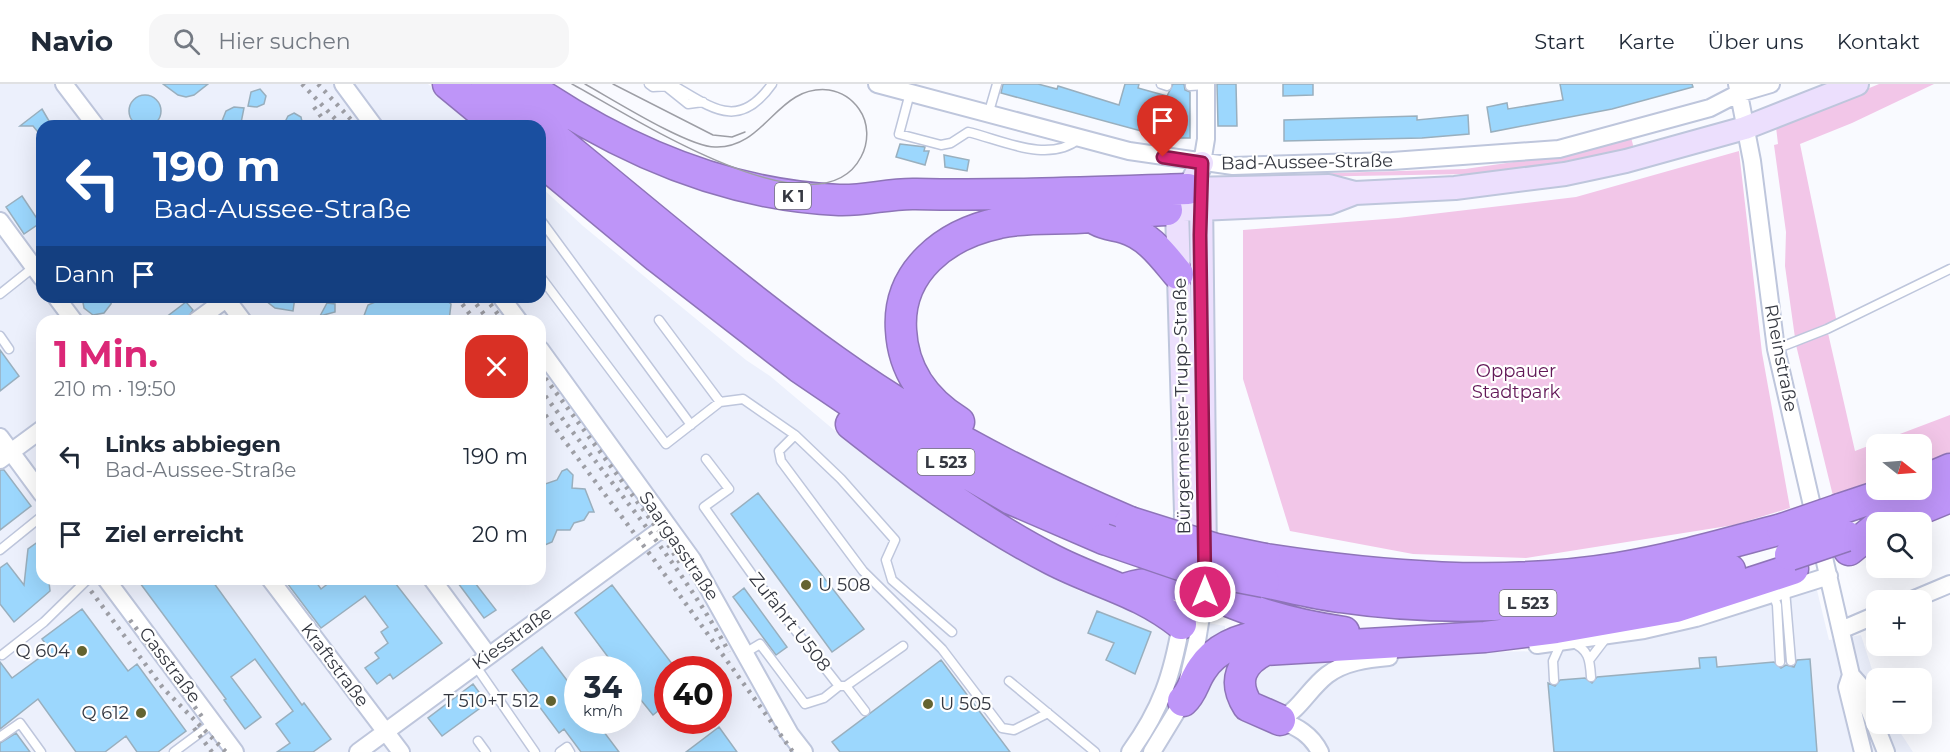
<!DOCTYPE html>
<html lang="de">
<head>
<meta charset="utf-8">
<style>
	body { margin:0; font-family:Montserrat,sans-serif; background:#f6f6f7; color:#1f2937; height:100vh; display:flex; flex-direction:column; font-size:22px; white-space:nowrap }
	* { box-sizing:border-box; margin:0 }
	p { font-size:20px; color:#747a83 }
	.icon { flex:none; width:33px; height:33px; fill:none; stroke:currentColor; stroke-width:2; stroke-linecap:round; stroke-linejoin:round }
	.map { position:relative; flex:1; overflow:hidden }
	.panel { position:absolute; left:36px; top:231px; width:510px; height:270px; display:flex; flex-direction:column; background:#fff; border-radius:18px; box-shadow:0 6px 24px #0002 }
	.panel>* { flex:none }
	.hud { position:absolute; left:36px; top:36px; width:510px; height:183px; border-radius:18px; box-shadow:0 6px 24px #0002; background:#1a4fa0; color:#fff; overflow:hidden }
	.needle { width:39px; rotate:107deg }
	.tools { position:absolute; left:1866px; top:350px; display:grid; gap:12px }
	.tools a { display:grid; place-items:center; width:66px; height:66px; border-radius:12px; background:#fff; box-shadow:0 6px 24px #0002; font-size:30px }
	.speed { position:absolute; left:564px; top:572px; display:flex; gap:12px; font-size:30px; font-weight:700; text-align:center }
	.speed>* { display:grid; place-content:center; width:78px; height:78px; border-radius:50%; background:#fff; box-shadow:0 6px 24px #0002; line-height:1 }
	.speed small { font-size:15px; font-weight:400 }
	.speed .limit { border:9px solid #d22; background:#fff; color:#111 }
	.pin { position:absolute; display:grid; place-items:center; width:51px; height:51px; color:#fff; margin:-62px -26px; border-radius:50% 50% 50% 0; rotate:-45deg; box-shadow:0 0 6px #0007 }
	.pin .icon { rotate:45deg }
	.me { position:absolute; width:66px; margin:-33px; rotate:0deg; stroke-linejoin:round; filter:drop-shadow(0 0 4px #0008) }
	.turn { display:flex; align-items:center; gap:21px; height:126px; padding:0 18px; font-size:27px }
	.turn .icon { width:78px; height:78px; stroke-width:2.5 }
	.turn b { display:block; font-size:42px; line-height:51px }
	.then { display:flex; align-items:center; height:57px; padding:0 18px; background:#0003; gap:12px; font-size:22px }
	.round { display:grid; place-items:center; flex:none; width:63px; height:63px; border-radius:18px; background:#f6f6f7 }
	.head { display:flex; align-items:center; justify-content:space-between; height:102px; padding:0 18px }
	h1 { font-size:36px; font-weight:700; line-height:45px; color:#db2777 }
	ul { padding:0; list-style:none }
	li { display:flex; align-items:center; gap:18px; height:78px; padding:0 18px }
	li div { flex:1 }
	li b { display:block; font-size:22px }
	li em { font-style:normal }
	header { display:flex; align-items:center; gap:36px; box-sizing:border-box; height:84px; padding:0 30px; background:#fff; border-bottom:2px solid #e0e1e3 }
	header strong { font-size:28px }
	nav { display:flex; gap:33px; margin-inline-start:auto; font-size:21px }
	.search { width:420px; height:54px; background:#f6f6f7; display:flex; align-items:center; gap:15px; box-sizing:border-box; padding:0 21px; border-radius:18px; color:#747a83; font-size:22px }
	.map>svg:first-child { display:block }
	.built { fill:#ecf0fc; fill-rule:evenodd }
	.green { fill:#f2c6e8 }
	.building { fill:#9cd7fd; stroke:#99afbe; stroke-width:1.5 }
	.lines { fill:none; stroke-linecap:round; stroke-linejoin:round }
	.lane-casing { stroke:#bec6dc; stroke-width:11 }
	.street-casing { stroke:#bec6dc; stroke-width:20 }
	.secondary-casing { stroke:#bec6dc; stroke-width:26 }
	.highway-casing { stroke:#8e74b8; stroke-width:33 }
	.lane { stroke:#fff; stroke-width:8 }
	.street { stroke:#fff; stroke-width:16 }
	.secondary { stroke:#ecdffd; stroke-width:22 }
	.highway { stroke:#be95f8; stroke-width:30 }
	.tram { stroke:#9d9ea5; stroke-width:1.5 }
	.rail { stroke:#9d9ea5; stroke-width:4.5; stroke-dasharray:3 6; stroke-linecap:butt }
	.highway-bridge-casing { stroke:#8e74b8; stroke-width:33; stroke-linecap:butt }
	.highway-bridge { stroke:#be95f8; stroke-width:30 }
	.route-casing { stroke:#8e194d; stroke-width:15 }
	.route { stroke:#db2777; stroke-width:10 }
	.poi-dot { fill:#646330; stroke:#fff; stroke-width:2 }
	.labels { text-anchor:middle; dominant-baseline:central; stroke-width:4.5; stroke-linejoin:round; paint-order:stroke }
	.shield { fill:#fff; stroke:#72747a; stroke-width:1.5 }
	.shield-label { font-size:16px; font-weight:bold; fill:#353841 }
	.street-label { font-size:18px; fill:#353841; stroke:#fff }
	.park-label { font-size:18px; fill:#621857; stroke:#fff }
	.poi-label { font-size:18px; fill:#353841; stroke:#fff; text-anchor:end }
</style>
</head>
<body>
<header>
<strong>Navio</strong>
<div class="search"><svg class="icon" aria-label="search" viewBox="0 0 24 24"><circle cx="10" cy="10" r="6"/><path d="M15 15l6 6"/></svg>Hier suchen</div>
<nav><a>Start</a><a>Karte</a><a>Über uns</a><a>Kontakt</a></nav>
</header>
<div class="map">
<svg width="1950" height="668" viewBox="0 0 1950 668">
	<rect width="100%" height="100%" fill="#f9faff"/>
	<path class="built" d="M0,0H428L478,42H42V213H540V102L583,142L746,276L770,292L872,378L1079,507L1156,530L1225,542L1228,573L1544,567L1816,502L1829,556L1861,551L1876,598V639H1894L1913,668H0ZM42,237H540V495H42ZM578,585H628V636H578ZM668,585H718V636H668Z"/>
	<path class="green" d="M1879,0H1934L1852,39L1800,60L1838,244L1828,249L1855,367L1950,331V374L1922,386V360H1876V401L1834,416L1796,261L1785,182L1786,148L1774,61L1778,60L1776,43Z
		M1631,53L1634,65L1519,85L1467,90L1239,94L1241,92L1465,85L1564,71Z
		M1739,67L1762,269L1790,424L1734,441L1526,474L1413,470L1290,447L1243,295V146L1398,134L1576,113Z"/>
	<path class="building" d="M163,0H208L194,11L186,13L178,11Z
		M1003,0H1038L1057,5L1058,2L1119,21L1125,0H1139L1138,4L1167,12L1173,0H1184L1185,6L1190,8V54H1167L1001,9Z
		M1217,0H1236L1237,42H1218Z
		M1283,0H1313V11L1283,12Z
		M1560,0H1692L1693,3L1612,25L1491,48L1487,23L1507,19L1508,25L1563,16Z
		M260,5L266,12L264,20L257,23L248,22L251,8Z
		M129 27a16 16 0 1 1 32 0a16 16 0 1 1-32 0Z
		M234,23L244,24L241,39L234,42H220L226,27Z
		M42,25L52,42H42V53L33,42H20Z
		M294,29L301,33L303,42H283L288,32Z
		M1468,31L1469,50L1422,54L1284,57V36L1417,32V36Z
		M900,60L925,63L924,67H929L925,81L896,73Z
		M944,71L969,76L967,87L945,83Z
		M22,112L40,139L24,150L6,123Z
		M82,213H112L111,220L104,229L93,231L84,224Z
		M261,213H295L293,227L275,224Z
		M387,213H442L451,220L449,237H362L368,221Z
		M186,218L193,226L186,237H161Z
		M327,219L335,220V228L320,232Z
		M0,266L19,292L0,307Z
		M567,385L573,391L572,404L585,405L594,428H589L584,436L574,439L570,446H557L552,458L540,463V416L545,400L557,396L562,387Z
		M0,386H4L31,422L0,446Z
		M758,409L864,545L832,568L731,430Z
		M42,455V495L49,498L50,507L14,538L0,520V484L7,479L24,501L28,465Z
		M137,495H211L302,621L304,619L331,655L313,668H277L290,659L276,640L293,627L255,575L231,593L261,633L245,645L224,616L226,615Z
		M284,495H314L321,505L334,495H392L442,559L393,595L390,590L377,600L365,584L379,574L375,569L388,559L381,548L388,543L365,512L321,544Z
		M455,495H472L496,526L484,534Z
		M612,501L676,585H668V619L653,631L628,600V585H617L575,529Z
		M744,504L787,563L776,571L733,513Z
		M82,525L128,587L137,580L186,647L158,668H137L126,652L105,668H76L38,615L0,645V578L12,594L50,566L42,555Z
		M1097,527L1151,548L1135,590L1106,576L1114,559L1088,549Z
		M542,563L578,611V636H595L619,668H581L564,645L559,649L512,586Z
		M1716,573L1717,583L1774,578L1781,584L1786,581L1794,583L1797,576L1810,575L1817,668H1554L1548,599L1555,602L1560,596L1585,594L1592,599L1597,593L1700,584L1699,574Z
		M941,576L1010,668H840L832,658Z
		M473,600L487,619L442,652L428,634Z
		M719,643L737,668H686Z
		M16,649L30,668H0V659Z"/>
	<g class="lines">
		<g class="lane-casing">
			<path id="lane" d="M649,0L653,3L669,2
				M663,0L688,20L703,18
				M671,0C711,23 738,48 772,0
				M1161,0L1167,2
				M1190,2L1206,1
				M910,9L899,50L941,61L951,59L968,48C1002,56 1048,80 1079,55
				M988,31L997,0
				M540,135L691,341
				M540,192L666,360L720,318L743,315L795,351L841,395L895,456L886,476L892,496L952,548
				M0,210L34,183
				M659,236L720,318
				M0,252L9,265
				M1776,265L1827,245L1950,185
				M795,351L779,367L781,377L863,487L942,565L1002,644L1014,646L1048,629
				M706,375L729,405L704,423L756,496L839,602L824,614L805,620L760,560L745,569
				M0,466L42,432
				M1785,506L1791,577
				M1773,510L1777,521L1780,578
				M1571,558C1589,565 1590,576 1591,593
				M2,571L44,538L88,495
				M1590,575L1606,554
				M475,581L535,668
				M1554,596L1553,577L1561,559
				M1009,597L1095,668
				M839,602H846L903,562
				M846,602L865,627
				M0,653L20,639L41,668
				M478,657L486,668
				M174,668L213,639
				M560,668L567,663L570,668"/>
		</g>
		<g class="street-casing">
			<path id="street" d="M64,0L96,42
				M343,0L374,42
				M877,0L1129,67L1233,82L1392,77L1559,65L1710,24L1737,10L1771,0
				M1737,0L1752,77L1776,265L1851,591L1847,603L1863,668
				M1202,79L1206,55V0
				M0,137L42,194
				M56,213L74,237
				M225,213L243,237
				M501,213L519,237
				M196,237L226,215
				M540,265L692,475L790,650L804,668
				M0,353L42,410
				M0,376L42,345
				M106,495L235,668
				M270,495L401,668
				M432,495L488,571
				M1912,516L1950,500
				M1841,546L1876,531
				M1537,561L1644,546L1696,534L1829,492
				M1851,591L1859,600L1886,668
				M1280,636C1300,625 1309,605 1327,591C1344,578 1367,575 1389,573
				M1280,636C1297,643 1311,650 1320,668
				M358,668L667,441
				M1130,668C1161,625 1172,592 1181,540
				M1152,668L1183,617L1197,557L1205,508"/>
		</g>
		<g class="secondary-casing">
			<path id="secondary" d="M1188,105L1329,102L1355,109
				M1201,110L1205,476
				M1177,126L1329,119L1355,109L1455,104L1565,90L1626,77L1745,44L1857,0
				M1181,540L1186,429L1177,126L1202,79"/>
		</g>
		<g class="highway-casing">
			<path id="highway" d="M448,0L499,42
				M487,0L540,42
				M525,0C619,65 723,111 839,116C865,117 890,109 916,110C1006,112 1097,108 1188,105
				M540,42C638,121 733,204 835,277C927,343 1026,394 1130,438
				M540,76L657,173L799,283L883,340L1011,415L1104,455
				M1097,136C1106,141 1114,141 1124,144C1148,151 1163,172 1178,190
				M959,338C925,317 903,286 901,246C897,187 946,150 999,139C1029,132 1060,136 1090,133C1116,130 1141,127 1167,126
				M851,340C913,389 981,439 1051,475C1097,499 1140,507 1181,540
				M1922,397L1950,385
				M1840,425L1900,405
				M1889,438L1950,413
				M1849,466L1876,444
				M1265,475C1382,493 1501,503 1618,484C1674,475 1728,459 1782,445
				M1264,498C1289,503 1314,510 1340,513C1469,532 1604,518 1730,486
				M1124,505C1177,488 1211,513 1260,529C1288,538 1315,544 1344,548
				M1183,617C1193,608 1194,596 1202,585C1217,562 1246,553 1272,550
				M1280,636L1248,622C1232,597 1241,578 1265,566L1485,553L1556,544L1676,523L1793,485"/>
		</g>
		<use href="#lane" class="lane"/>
		<use href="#street" class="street"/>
		<use href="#secondary" class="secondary"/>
		<use href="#highway" class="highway"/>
		<path class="tram" d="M572,0C625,28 818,156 861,73C869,58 869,39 859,25C852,15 841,8 829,6C777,0 766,65 715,63C688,63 612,15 585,0
			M613,0L713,51L732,53L745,48"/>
		<path class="rail" d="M302,0L342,42
			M318,0L357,42
			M314,23L328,42
			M457,213L475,237
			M471,213L489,237
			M485,213L503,237
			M540,287L659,447L682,482
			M540,305C604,391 677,474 729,568
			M540,324L652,473L793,668
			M91,507L163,604L226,668
			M130,536L203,634
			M194,644L212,668"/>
		<g class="highway-bridge-casing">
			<path id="highway-bridge" d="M1130,438L1216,465L1265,475
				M1782,445L1840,425
				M1104,455L1186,483L1264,498
				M1790,471L1846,452"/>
		</g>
		<use href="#highway-bridge" class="highway-bridge"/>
	</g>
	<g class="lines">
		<g class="route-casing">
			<path id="route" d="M1163,73L1202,79L1200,151L1205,508"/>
		</g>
		<use href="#route" class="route"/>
	</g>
	<g class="poi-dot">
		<circle cx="806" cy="501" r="6"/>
		<circle cx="82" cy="567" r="6"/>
		<circle cx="551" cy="617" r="6"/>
		<circle cx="928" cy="620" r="6"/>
		<circle cx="141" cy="629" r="6"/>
	</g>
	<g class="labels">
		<g class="shield">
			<rect x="775" y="99" width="36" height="26" rx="4.5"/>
			<rect x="917.5" y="365" width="57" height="26" rx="4.5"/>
			<rect x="1499.5" y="506" width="57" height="26" rx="4.5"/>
		</g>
		<g class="shield-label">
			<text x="793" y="112">K 1</text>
			<text x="946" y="378">L 523</text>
			<text x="1528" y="519">L 523</text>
		</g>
		<g class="street-label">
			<text transform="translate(1307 78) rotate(-1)">Bad-Aussee-Straße</text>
			<text transform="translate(1781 274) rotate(79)">Rheinstraße</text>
			<text transform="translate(1182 322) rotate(-91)">Bürgermeister-Trupp-Straße</text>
			<text transform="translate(679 462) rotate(56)">Saargasstraße</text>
			<text transform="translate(790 538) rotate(52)">Zufahrt U508</text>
			<text transform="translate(512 554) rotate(-36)">Kiesstraße</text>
			<text transform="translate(170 581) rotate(53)">Gasstraße</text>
			<text transform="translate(335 581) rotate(53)">Kraftstraße</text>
		</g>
		<g class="park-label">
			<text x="1516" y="287">Oppauer<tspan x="1516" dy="21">Stadtpark</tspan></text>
		</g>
		<g class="poi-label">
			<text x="818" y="501" text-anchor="start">U 508</text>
			<text x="70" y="567">Q 604</text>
			<text x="539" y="617">T 510+T 512</text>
			<text x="940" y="620" text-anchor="start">U 505</text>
			<text x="129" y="629">Q 612</text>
		</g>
	</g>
</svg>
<div class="tools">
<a><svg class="needle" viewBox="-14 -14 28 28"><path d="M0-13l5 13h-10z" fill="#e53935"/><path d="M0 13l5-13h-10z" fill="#747a83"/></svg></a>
<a><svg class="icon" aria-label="search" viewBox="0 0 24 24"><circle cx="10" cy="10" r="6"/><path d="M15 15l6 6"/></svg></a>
<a>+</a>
<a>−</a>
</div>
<div class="speed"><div>34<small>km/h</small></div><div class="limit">40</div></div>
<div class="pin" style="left:1163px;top:73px;background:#d93025"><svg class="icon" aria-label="arrive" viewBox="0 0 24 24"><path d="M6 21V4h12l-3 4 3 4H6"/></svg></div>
<svg class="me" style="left:1205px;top:508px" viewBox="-20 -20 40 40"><circle r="17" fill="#db2777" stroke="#fff" stroke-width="3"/><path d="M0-11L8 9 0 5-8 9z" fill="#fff"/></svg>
<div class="hud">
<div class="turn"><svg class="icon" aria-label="left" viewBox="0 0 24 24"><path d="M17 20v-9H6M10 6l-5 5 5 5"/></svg><div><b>190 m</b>Bad-Aussee-Straße</div></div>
<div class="then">Dann<svg class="icon" aria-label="arrive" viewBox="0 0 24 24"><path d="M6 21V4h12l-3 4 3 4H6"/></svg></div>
</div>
<section class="panel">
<div class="head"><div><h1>1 Min.</h1><p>210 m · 19:50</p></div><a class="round" style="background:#d93025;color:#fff"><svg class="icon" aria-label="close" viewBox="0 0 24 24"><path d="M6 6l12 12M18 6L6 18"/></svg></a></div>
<ul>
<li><svg class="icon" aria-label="left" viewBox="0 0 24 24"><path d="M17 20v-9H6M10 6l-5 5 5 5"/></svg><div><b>Links abbiegen</b><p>Bad-Aussee-Straße</p></div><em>190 m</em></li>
<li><svg class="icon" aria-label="arrive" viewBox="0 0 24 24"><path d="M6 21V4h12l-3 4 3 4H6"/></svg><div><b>Ziel erreicht</b></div><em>20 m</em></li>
</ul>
</section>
</div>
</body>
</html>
